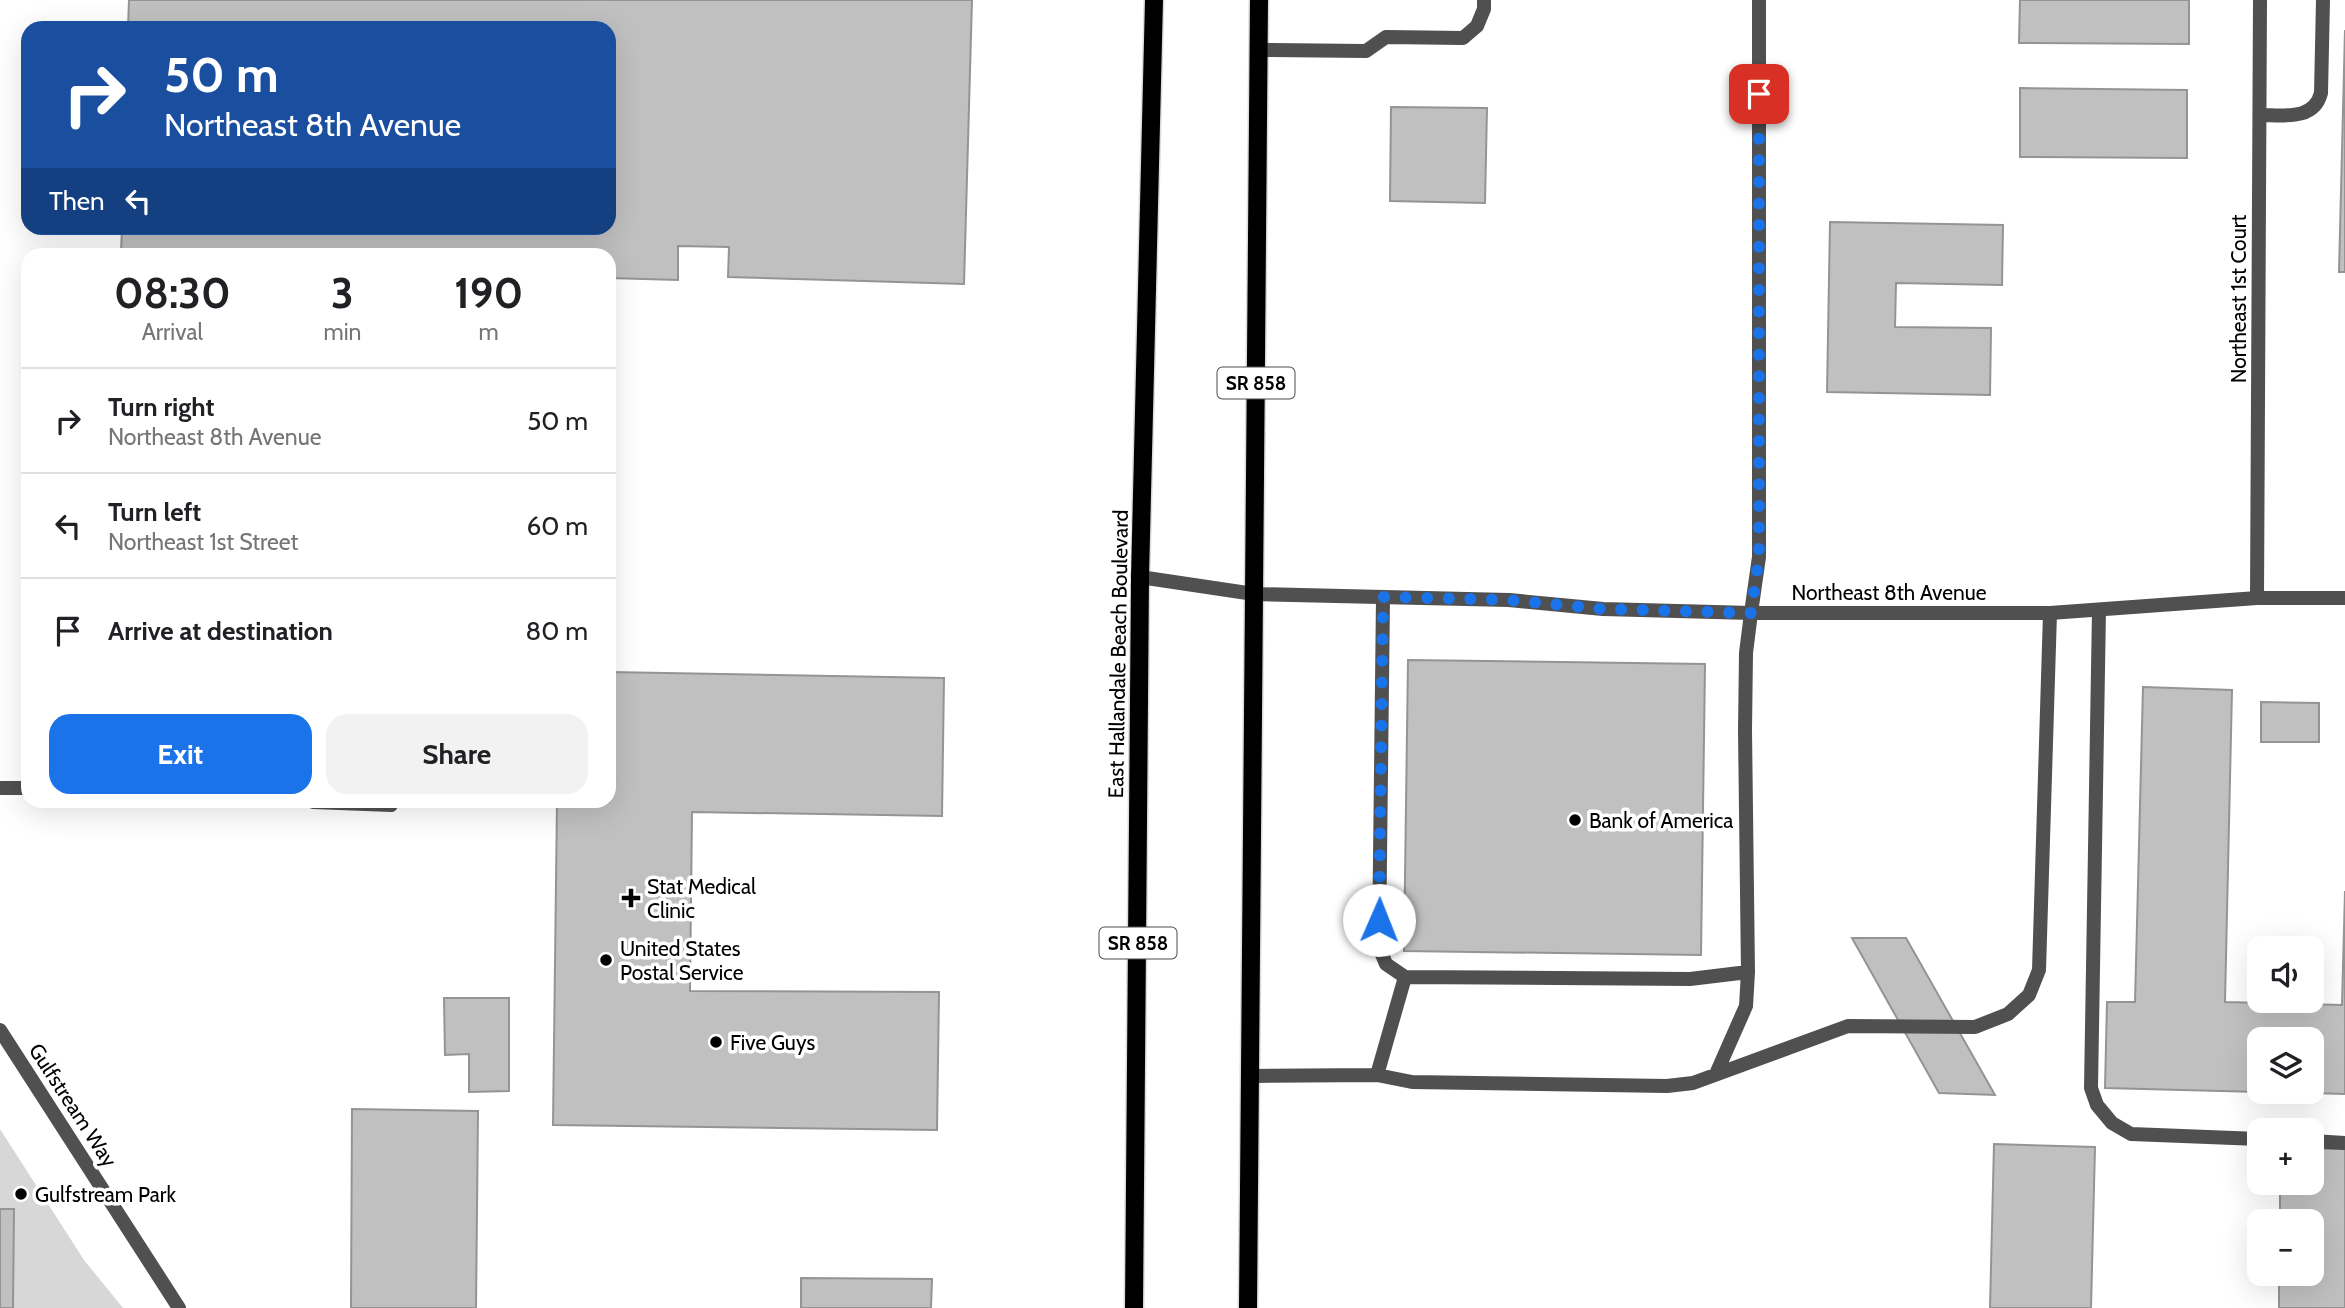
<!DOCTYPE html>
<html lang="en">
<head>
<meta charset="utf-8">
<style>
	body { margin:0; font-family:Cabin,sans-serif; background:#f2f2f2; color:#202124; height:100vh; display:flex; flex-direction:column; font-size:26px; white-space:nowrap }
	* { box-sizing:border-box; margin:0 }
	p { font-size:23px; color:#757577 }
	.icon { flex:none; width:38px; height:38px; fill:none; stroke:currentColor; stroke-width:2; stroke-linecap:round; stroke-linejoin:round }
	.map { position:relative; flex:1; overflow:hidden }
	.side { position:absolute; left:21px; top:248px; width:595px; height:560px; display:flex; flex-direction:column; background:#fff; border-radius:21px; box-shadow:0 7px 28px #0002 }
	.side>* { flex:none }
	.banner { position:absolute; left:21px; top:21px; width:595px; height:214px; border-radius:21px; box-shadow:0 7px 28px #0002; background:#1a4fa0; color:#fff; overflow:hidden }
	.controls { position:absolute; left:2247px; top:936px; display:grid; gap:14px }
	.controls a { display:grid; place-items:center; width:77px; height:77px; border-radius:14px; background:#fff; box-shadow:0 7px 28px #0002; font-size:35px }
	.pin { position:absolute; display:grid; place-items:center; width:60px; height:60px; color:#fff; margin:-30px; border-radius:14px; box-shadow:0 4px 10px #0006 }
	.me { position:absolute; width:77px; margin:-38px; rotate:1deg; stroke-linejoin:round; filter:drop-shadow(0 0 5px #0008) }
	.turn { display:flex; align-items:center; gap:24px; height:147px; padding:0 28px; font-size:32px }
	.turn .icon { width:91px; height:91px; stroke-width:2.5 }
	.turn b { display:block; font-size:49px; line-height:60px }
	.then { display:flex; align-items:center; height:66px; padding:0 28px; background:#0003; gap:14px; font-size:26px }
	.eta { display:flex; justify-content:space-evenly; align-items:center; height:119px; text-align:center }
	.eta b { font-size:42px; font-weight:700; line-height:49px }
	.cta { display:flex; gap:14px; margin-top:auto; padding:14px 28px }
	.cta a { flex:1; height:80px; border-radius:21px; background:#1a73e8; color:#fff; font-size:28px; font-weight:700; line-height:80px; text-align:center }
	.cta a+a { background:#f2f2f2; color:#202124 }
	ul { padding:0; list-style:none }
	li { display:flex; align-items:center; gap:21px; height:105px; padding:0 28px; border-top:2px solid #e0e0e0 }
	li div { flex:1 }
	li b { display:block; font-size:26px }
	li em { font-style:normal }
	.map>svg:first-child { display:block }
	.green { fill:#d7d7d7 }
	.building { fill:#c0c0c0; stroke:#949494; stroke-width:2 }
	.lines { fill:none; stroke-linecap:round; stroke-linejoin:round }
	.primary-casing { stroke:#dbdbdb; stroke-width:21 }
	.service { stroke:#505050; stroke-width:14 }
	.minor { stroke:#505050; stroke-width:14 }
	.tertiary { stroke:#505050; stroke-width:14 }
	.primary { stroke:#000; stroke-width:18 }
	.route { stroke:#1a73e8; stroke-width:12; stroke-dasharray:0 21.6 }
	.poi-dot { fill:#000; stroke:#fff; stroke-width:2.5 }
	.labels { text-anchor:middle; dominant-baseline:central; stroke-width:7; stroke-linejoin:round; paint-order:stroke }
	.shield { fill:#fff; stroke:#4c4c4c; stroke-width:2 }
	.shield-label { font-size:19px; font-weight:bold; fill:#000 }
	.street-label { font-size:21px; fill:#000; stroke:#fff }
	.poi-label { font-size:21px; fill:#000; stroke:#fff; text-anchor:start }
</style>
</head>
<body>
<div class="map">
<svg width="2345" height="1308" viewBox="0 0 2345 1308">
	<rect width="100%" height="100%" fill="#fff"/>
	<path class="green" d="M0,1129L84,1260L123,1308H0Z"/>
	<path class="building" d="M129,0H972L964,284L728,277L729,247L678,246V280L609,278V256H229L121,252L122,228H609V28H128Z
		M2020,0H2189V44L2019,43Z
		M2345,30V272H2339Z
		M2020,88L2187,90V158L2020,157Z
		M1391,107L1487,108L1485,203L1390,201Z
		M1830,222L2003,225L2002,285L1896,283L1895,327L1991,328L1990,395L1827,392Z
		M1408,660L1705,664L1701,955L1404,951Z
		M609,672L944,678L942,816L692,812L690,991L939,992L937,1130L553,1125L557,802H609Z
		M2143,687L2232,690L2225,1002L2342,1005L2345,891V1094L2275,1092H2312V1040H2259V1092L2105,1088L2107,1002H2135Z
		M2261,702L2319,703V742H2261Z
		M1852,938H1906L1995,1095L1939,1093Z
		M444,998H509V1091L469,1092V1054L445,1055Z
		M352,1109L478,1111L476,1308H351Z
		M1994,1144L2095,1147L2091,1308H1990Z
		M2312,1149H2345V1308H2279V1274H2312V1222H2280V1183H2312Z
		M0,1209H14L13,1308H0Z
		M801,1278L932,1279L931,1308H801Z"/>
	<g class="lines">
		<g class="primary-casing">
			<path id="primary" d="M1134,1308L1140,577L1154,0
				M1248,1308L1259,0"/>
		</g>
		<path class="service" d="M1259,50L1366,51L1386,37L1463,38L1477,26L1484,9V0
			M2260,115C2283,115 2314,121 2321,93L2323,0
			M1383,597L1379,947L1386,964L1405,977L1690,979L1748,972L1745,730L1746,653L1751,613
			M2099,610L2091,1088L2097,1105L2112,1123L2131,1134L2259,1139
			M0,788H28
			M313,802L391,805
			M1716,1074L1746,1006L1748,972
			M1377,1075L1405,977
			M1250,1076L1377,1075L1412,1082L1667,1086L1693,1083L1848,1026L1975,1027L2008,1014L2029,995L2039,970L2050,613
			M2312,1141L2345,1143"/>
		<path class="minor" d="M2257,598L2260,0
			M1751,613L1759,557V0
			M0,1030L179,1308"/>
		<path class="tertiary" d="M1140,577L1254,594L1509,600L1603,609L1751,613H2050L2257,598H2345"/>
		<use href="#primary" class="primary"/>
	</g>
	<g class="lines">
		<path class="route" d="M1379,920L1383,597L1509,600L1603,609L1751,613L1759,557V94"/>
	</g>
	<g class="poi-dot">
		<circle cx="1575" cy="820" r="7"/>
		<path d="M627.5 887.5h7v7h7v7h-7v7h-7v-7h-7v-7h7z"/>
		<circle cx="606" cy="960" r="7"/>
		<circle cx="716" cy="1042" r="7"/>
		<circle cx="21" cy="1194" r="7"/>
	</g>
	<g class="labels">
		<g class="shield">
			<rect x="1217.5" y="367.5" width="77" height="31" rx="5"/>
			<rect x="1099.5" y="927.5" width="77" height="31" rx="5"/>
		</g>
		<g class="shield-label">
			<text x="1256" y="383">SR 858</text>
			<text x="1138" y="943">SR 858</text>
		</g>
		<g class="street-label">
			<text transform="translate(2238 299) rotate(-90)">Northeast 1st Court</text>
			<text x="1889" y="592">Northeast 8th Avenue</text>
			<text transform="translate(1118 654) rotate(-89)">East Hallandale Beach Boulevard</text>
			<text transform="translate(73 1105) rotate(57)">Gulfstream Way</text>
		</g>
		<g class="poi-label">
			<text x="1589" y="820">Bank of America</text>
			<text x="647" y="886">Stat Medical<tspan x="647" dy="24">Clinic</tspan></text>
			<text x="620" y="948">United States<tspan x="620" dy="24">Postal Service</tspan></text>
			<text x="730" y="1042">Five Guys</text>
			<text x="35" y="1194">Gulfstream Park</text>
		</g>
	</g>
</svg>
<div class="controls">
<a><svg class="icon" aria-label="sound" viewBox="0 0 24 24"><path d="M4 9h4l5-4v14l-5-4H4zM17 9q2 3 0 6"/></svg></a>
<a><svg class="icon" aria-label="layers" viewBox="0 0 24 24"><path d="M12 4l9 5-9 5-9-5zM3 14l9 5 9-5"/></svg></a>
<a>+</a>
<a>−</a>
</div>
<div class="pin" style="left:1759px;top:94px;background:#d93025"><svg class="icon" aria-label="arrive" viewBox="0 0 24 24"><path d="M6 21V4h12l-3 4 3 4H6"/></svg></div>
<svg class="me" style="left:1379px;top:920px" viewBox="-20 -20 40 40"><circle r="19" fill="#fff"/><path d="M0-13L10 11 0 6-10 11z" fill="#1a73e8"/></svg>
<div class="banner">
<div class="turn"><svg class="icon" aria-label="right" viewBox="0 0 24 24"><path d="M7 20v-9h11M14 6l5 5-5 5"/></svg><div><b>50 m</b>Northeast 8th Avenue</div></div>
<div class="then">Then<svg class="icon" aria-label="left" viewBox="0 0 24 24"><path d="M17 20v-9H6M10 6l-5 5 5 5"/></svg></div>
</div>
<section class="side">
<div class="eta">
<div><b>08:30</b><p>Arrival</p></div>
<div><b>3</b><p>min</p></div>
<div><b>190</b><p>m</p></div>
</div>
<ul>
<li><svg class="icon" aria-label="right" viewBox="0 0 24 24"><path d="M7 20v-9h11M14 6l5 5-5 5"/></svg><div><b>Turn right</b><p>Northeast 8th Avenue</p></div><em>50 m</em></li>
<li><svg class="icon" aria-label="left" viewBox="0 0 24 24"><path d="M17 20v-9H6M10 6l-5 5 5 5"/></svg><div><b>Turn left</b><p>Northeast 1st Street</p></div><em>60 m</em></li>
<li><svg class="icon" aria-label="arrive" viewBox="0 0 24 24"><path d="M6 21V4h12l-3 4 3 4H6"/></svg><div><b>Arrive at destination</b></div><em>80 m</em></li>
</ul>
<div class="cta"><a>Exit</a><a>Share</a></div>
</section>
</div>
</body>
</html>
